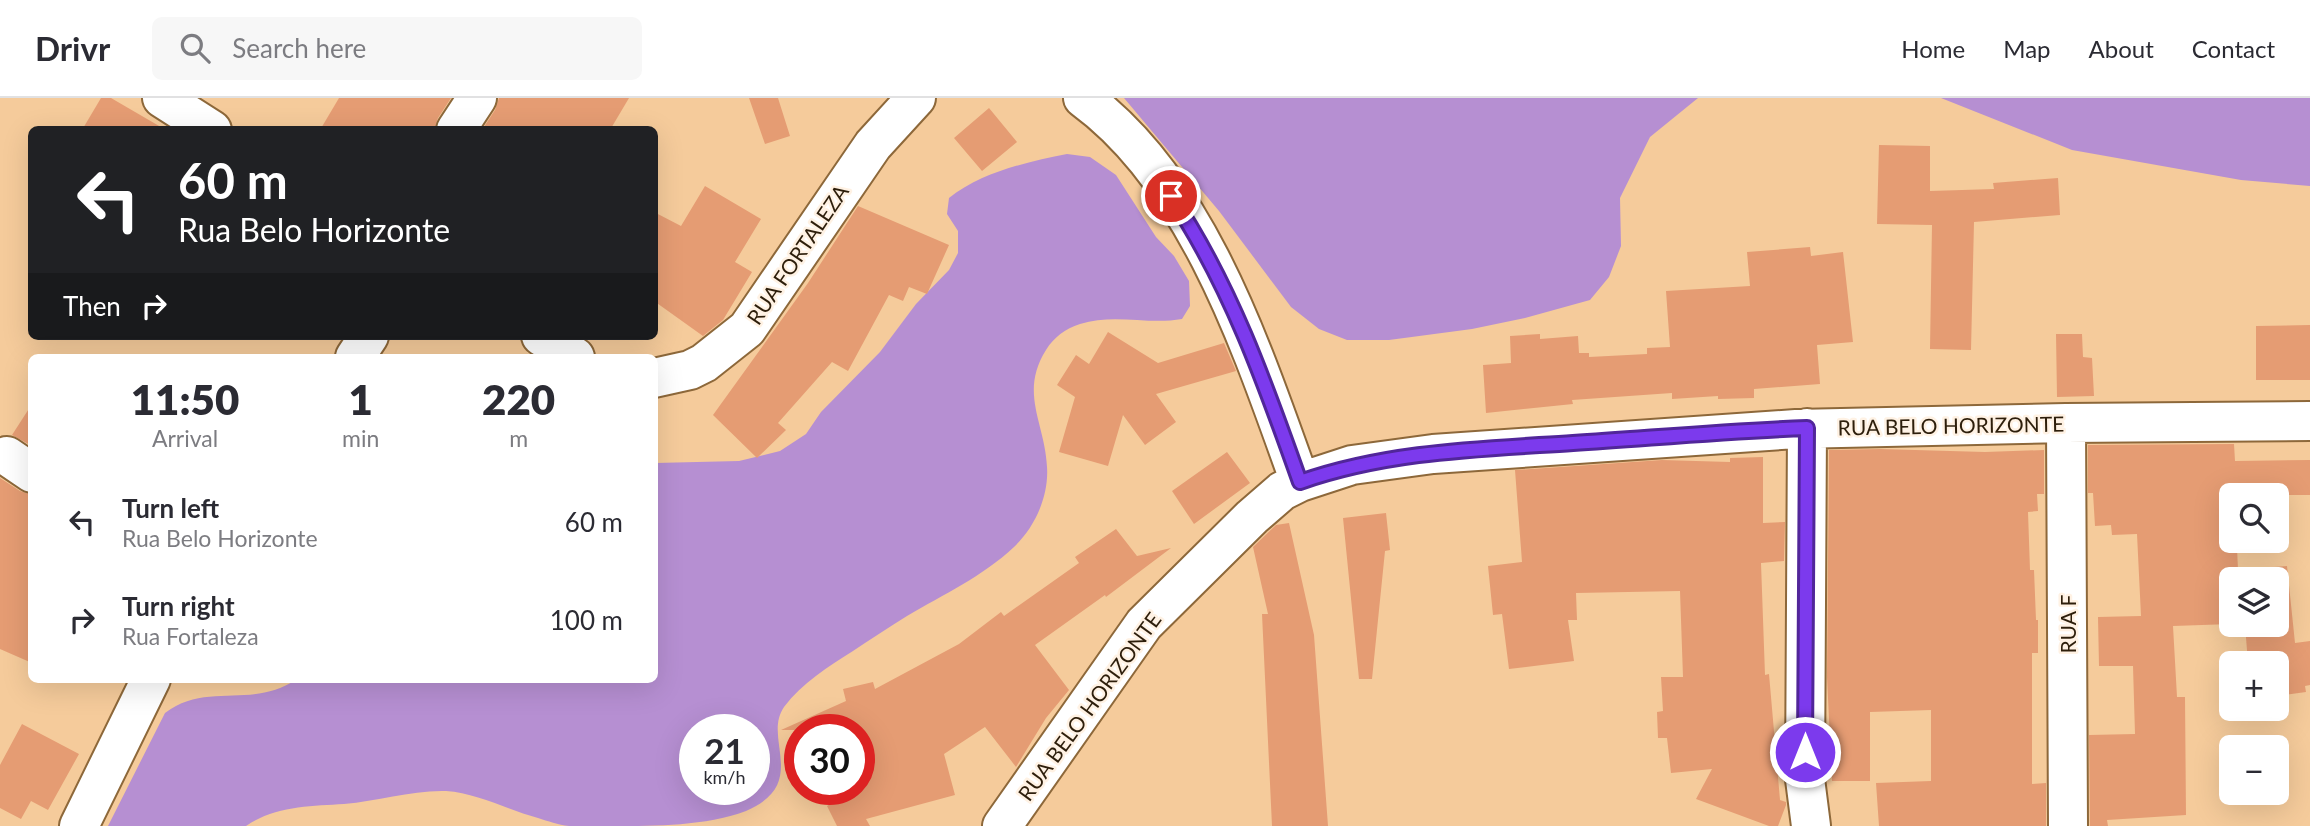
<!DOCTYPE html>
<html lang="en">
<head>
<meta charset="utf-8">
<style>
	body { margin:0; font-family:Lato,sans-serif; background:#f7f7f7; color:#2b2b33; height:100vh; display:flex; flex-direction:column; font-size:26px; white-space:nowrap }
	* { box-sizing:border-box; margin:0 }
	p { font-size:23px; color:#7c7c81 }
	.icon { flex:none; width:38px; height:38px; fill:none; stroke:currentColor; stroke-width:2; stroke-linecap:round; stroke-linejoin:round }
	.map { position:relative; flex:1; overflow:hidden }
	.side { position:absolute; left:28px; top:256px; width:630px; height:329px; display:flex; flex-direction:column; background:#fff; border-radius:10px; box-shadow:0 7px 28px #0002 }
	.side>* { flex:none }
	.top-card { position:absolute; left:28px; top:28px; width:630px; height:214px; border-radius:10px; box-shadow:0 7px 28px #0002; background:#202124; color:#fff; overflow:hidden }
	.tools { position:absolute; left:2219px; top:385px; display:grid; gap:14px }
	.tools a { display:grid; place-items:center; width:70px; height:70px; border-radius:10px; background:#fff; box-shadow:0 7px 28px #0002; font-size:35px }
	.speed { position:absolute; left:679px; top:616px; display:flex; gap:14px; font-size:35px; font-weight:700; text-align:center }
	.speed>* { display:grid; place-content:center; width:91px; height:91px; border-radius:50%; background:#fff; box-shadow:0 7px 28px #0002; line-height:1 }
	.speed small { font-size:18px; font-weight:400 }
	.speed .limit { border:10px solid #d22; background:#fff; color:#111 }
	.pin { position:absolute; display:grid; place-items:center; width:60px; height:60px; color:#fff; margin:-30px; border:4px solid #fff; border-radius:50%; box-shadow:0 2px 7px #0007 }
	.me { position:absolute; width:77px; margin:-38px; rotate:0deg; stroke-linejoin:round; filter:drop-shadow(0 0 5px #0008) }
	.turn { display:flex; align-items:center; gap:24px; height:147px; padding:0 35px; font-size:32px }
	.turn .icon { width:91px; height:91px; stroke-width:2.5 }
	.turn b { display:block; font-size:49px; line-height:60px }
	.then { display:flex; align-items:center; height:66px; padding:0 35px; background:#0003; gap:14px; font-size:26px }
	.eta { display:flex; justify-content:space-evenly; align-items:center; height:119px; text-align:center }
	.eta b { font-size:42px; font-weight:800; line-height:49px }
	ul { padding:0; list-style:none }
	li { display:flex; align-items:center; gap:21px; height:98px; padding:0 35px }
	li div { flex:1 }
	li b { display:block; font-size:26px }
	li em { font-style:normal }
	header { display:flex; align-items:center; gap:42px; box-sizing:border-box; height:98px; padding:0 35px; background:#fff; border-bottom:2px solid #e1e1e2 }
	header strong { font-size:33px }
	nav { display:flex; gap:38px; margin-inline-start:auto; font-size:24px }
	.search { width:490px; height:63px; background:#f7f7f7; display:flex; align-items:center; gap:18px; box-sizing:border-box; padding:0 24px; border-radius:10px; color:#7c7c81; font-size:26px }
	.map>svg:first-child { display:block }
	.forest { fill:#b68fd2; fill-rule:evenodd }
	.building { fill:#e59c73 }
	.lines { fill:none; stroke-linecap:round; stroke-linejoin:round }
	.minor-casing { stroke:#8d683a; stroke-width:42 }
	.minor { stroke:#fff; stroke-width:38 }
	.route-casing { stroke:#51269a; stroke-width:18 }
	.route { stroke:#7c3aed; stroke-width:12 }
	.labels { text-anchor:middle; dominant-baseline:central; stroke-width:5; stroke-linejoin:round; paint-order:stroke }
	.street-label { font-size:21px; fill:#2d1e0b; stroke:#fff2e4 }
</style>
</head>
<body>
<header>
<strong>Drivr</strong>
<div class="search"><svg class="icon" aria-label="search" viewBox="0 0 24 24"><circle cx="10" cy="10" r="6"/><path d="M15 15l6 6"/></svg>Search here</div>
<nav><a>Home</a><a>Map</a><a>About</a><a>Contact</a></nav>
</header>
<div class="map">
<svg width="2310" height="728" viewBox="0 0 2310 728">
	<rect width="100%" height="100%" fill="#f5cb9b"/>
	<path class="forest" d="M1124,0H1698L1650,39L1620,100L1621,148L1609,179L1590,202L1525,220L1472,231L1389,242H1347L1319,231L1291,209L1219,113Z
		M1941,0H2310V88L2241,82L2072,52Z
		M1067,56L1090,59L1116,77L1156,139L1174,158L1189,183L1190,208L1182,221C1148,227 1114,215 1080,226C1065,231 1054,239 1046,252C1019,295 1045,325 1047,369C1049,398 1035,429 1014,449C982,479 944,496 907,518C889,529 871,541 853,553C829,568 802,585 784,609C762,641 810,685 746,713C705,728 657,728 613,728C599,728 583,728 569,728C558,727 548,723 538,720C508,712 477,695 446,693C412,692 378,703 344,706C311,708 275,708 246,728H108L165,615C207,583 251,612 297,581H654L655,365L739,363L780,353L806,336L821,314L880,254L916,206L949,172L958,155V133L947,116L949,100C982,74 1027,64 1067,56ZM695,632H754V691H695Z"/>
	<path class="building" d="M101,0H111L166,32H82Z
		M339,0H451L438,20L434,32H320Z
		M499,0H629L610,32H482L495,12Z
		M749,0H778L790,38L765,46Z
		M989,10L1017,44L982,73L954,40Z
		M1879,47L1930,48V93L1994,91L1993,85L2058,80L2060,117L1974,124L1971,252L1930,251L1932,127L1877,126Z
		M705,88L761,121L735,164L752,174L723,222L703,238L654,203V114L681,128Z
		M858,108L949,147L927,196L909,189L903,203L889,197L848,273L832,264L778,325L786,332L757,360L713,317L808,185Z
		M1810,149L1811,158L1843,154L1853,244L1817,247L1820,286L1754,291V300L1718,301V298L1672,301V295L1572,302L1573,306L1486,315L1483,267L1511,265L1510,238L1540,236V241L1578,238L1579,255H1589V259L1647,256V250L1670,249L1666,193L1750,188L1747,154Z
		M2310,227V282H2256V228Z
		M1108,234L1158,265L1224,245L1236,273L1156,296L1176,324L1145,347L1123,317L1108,368L1059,354L1075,299L1057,287L1076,257L1089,266Z
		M2056,236H2082L2083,259L2092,260L2094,298L2057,299Z
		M32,306V348L12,337Z
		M2234,346L2235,363L2310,362V397H2231V450L2237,449L2238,472L2287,468L2295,545L2310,543V587L2305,588L2306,594L2277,598V565H2248L2245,527H2277V481H2231V526L2173,528L2177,599H2185L2186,717L2107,722L2108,728H2090L2089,637L2135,636L2133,568H2099L2098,519L2141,518L2137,436L2112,437L2111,427L2095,428L2093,395H2088V347Z
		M1880,351L1985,354L2044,352V396H2037L2038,413L2028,414L2030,472H2034L2036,522H2038V555H2032V686L2046,685V728H1879L1876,685L1931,683V612L1870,614V683H1832L1827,579L1829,352Z
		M1227,354L1250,385L1194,426L1172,393Z
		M1763,359V425L1785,424L1784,463L1761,465L1765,577L1769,576L1780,702L1786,704V707L1778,728H1769L1696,701L1712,671L1671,675L1667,640H1658L1657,614L1663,613L1661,579H1683L1680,493L1576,495L1577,522H1568L1574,563L1509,571L1502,516L1493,517L1488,468L1522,464L1515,372L1662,362L1730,364V360Z
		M0,380L20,393L32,397V565L0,551Z
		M1386,415L1390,452L1385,453L1372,581H1359L1343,420Z
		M1289,425L1314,537L1328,728H1272L1262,516H1268L1253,449L1276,427Z
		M1116,431L1137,458L1171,450L1106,499L1105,497L1035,547L1069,592L1046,620L1016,669L985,629L944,656L955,697L866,721L870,728H837L827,708L835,703L830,691H859V632H781L846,603L843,591L873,584L875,591L959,546L1001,514L1004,518L1079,465L1075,459Z
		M22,626L79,656L48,712L31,703L21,721L0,710V667Z"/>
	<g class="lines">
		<g class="minor-casing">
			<path id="minor" d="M162,0L212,32
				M1083,0C1199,85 1253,254 1300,384
				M456,32L477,0
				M541,238L575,259
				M355,259L369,238
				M654,280L690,272L704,265L747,231L873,47L916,0
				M2066,325L2068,728
				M1807,330L1805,681L1811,728
				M7,358L32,375
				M79,728L151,581
				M1002,728L1144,526L1252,419L1282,393L1300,384L1352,367L1433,356L1796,331L2066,325L2310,323"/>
		</g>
		<use href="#minor" class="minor"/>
	</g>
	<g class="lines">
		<g class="route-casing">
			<path id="route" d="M1171,98C1230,186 1265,285 1300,384C1388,353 1481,351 1573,345C1651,340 1729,333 1807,330L1805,654"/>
		</g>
		<use href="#route" class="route"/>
	</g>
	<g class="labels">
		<g class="street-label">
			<text transform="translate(797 156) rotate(-56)">RUA FORTALEZA</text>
			<text transform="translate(1951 327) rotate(-1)">RUA BELO HORIZONTE</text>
			<text transform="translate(2067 526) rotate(-90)">RUA F</text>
			<text transform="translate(1089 608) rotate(-54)">RUA BELO HORIZONTE</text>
		</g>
	</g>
</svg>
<div class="tools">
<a><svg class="icon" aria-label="search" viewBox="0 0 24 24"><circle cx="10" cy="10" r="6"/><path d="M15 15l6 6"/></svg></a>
<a><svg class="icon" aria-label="layers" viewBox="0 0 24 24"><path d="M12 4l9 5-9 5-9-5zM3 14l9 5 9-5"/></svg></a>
<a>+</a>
<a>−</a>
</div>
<div class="speed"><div>21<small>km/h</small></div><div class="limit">30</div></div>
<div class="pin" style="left:1171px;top:98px;background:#d93025"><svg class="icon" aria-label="arrive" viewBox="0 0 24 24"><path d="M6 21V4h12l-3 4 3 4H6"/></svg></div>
<svg class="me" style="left:1805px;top:654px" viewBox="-20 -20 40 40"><circle r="17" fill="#7c3aed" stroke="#fff" stroke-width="3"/><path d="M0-11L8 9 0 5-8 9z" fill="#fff"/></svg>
<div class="top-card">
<div class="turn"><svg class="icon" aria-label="left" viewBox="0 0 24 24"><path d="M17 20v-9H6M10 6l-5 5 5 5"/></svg><div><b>60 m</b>Rua Belo Horizonte</div></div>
<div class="then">Then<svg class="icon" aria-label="right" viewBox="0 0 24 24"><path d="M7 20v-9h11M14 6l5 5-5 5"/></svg></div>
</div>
<section class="side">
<div class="eta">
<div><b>11:50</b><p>Arrival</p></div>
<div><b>1</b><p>min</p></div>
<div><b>220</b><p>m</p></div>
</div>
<ul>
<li><svg class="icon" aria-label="left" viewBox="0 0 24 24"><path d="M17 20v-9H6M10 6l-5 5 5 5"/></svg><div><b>Turn left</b><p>Rua Belo Horizonte</p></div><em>60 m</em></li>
<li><svg class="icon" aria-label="right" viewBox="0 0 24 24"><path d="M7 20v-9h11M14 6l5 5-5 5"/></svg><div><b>Turn right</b><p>Rua Fortaleza</p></div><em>100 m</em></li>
</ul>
</section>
</div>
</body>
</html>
